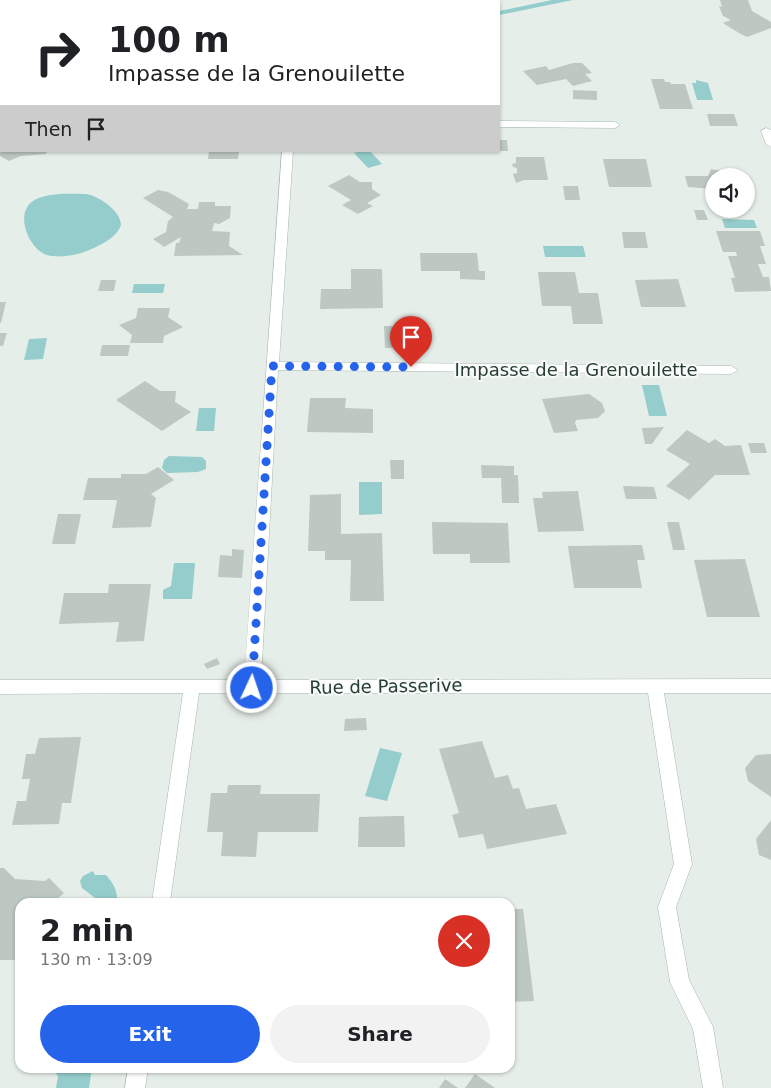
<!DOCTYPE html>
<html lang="en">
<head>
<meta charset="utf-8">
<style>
	body { margin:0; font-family:"DejaVu Sans",sans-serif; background:#f2f2f2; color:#202124; height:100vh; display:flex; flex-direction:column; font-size:19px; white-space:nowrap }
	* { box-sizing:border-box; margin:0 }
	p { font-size:16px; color:#757577 }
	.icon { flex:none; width:28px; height:28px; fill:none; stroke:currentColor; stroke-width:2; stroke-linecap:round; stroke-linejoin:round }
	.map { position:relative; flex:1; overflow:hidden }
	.drawer { position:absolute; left:15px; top:898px; width:500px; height:175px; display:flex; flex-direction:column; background:#fff; border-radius:15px; box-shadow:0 1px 4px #0004 }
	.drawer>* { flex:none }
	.guide { position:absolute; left:0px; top:0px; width:500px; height:152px; box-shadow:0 1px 4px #0004; background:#fff; color:#202124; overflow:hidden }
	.tools { position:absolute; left:705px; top:168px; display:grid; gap:10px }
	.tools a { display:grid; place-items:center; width:50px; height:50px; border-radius:50%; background:#fff; box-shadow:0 1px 4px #0004; font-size:25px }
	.pin { position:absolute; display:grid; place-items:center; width:42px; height:42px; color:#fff; margin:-51px -21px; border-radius:50% 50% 50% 0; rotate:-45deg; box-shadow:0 0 5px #0007 }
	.pin .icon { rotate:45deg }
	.me { position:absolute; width:55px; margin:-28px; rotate:3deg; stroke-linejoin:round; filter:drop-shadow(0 0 4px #0008) }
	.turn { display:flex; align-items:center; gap:18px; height:105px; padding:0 25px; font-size:22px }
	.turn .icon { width:65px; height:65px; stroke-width:2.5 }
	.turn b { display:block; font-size:35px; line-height:42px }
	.then { display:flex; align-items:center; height:48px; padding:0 25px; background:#0003; gap:10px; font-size:19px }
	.round { display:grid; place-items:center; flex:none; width:52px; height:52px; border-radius:26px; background:#f2f2f2 }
	.head { display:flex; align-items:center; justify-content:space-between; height:85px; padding:0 25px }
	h1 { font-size:30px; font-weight:700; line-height:38px }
	.action { display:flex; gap:10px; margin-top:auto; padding:10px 25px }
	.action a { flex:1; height:58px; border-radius:30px; background:#2563eb; color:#fff; font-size:20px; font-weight:700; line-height:58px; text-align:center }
	.action a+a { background:#f2f2f2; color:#202124 }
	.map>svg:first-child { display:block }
	.green { fill:#c2dcc4 }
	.water { fill:#94cdcb }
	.building { fill:#bcc8c1 }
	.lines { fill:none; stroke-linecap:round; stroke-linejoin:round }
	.minor-casing { stroke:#a9b6af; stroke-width:1 }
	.minor { fill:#fff; fill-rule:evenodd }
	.route { stroke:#2563eb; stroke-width:9; stroke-dasharray:0 16.2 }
	.labels { text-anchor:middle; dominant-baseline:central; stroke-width:4; stroke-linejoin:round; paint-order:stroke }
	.street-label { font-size:18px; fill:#273e33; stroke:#f7faf8 }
</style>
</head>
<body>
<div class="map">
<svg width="771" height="1088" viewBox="0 0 771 1088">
	<rect width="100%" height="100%" fill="#e6eee9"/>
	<path class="green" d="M0,0H338L1,1L0,13Z"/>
	<path class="water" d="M552,0H573L499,15V11Z
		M696,80L708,83L713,100H697L692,83H696Z
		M361,151H370L382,164L368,168L354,153Z
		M86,194C99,196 121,211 121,225C117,236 106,242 96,247C82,254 62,259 47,255C29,249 14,214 33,201C47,192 71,194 86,194Z
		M722,219L754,220L757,228H725Z
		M543,246H583L586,257H545Z
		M134,284H165L163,293H132Z
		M47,338L43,359L24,360L29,339Z
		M642,385H659L667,416H649Z
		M199,408H216L214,431H196Z
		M169,456L202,457L206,461V469L198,472L167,473L162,468L164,460Z
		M359,482H382V514L359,515Z
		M174,563H195L192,599H163V590L171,586Z
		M380,748L402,753L387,801L365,796Z
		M93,871L95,875H106C113,883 118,891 117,902H96L95,898L82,888L80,881L83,876Z
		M51,1068H92L89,1088H56L58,1076Z"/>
	<path class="building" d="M720,0H748L752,11L771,22V28L747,37L739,33L723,23L731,20L723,16L719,6L722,7Z
		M573,63H582L592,73L585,74L592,81L573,86L566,79L537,85L523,71L546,66L549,70Z
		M651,79H664L665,82H670L671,84H685L693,109H660Z
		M573,90L597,91V100L573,99Z
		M707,114H734L738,126H710Z
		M499,140H507L508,151H499Z
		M0,151H47L46,154L21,156L9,161L0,156Z
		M209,151H239L238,159H208Z
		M516,157H544L548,180H524L516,183L513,174L517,173V168L513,167L512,164L516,163Z
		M603,159H646L652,187H609Z
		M711,169L741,175V176H714V189L688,187L685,176H708Z
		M349,175L360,182H372V189L381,195L367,203L373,206L358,214L342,205L351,200L328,186Z
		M746,177L751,178L747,188L752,191L750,195L746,196Z
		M563,186H578L580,200H565Z
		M158,190L168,192L189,204L187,209H198L199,202H215V206H231L230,218L219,224L214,223L212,231L230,232L229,246L243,255L174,256L176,243H179L181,237L164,247L153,239L166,232L168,221L173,217L143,198Z
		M694,210H704L708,220H697Z
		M716,231H760L765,246H760L766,264H758L763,277H769L771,291L735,292L731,278H735L728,256H737L736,252H723Z
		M622,232H645L648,248H624Z
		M420,253H477L479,271H485V280L460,279V271H421Z
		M351,269H382L383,308L320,309L321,289H351Z
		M538,272H575L579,293H598L603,324H573L571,306H542Z
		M678,279L686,307H641L635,280Z
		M101,280H116L114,291H98Z
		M0,302H6L1,323H0Z
		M138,308H170L168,317L183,327L164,336L163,343H130L132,335L119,325L136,318Z
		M384,326H399L398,348H385Z
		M0,333H7L3,346H0Z
		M102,345H130L128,356H100Z
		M145,381L160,391H176L175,402L191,412L162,431L116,400Z
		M589,394L602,403L605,411L598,418L576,420L575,423L578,431L554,433L542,399Z
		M310,398H346L345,408L373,409V433L307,432Z
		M664,427L652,444H645L642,428Z
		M687,430L709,443L715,439L725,446L741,445L750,475H715L689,500L666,486L690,464L666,450Z
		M748,443H764L767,453H751Z
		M390,460H404V479H391Z
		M481,465L514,466V475H518L519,503H502L501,478H482Z
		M158,467L174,480L151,494L156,498L151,527L112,528L117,500H83L88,478H121V474H146Z
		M623,486L654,487L657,499H626Z
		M578,491L584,531L538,532L533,498H543L542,492Z
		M341,494V534L382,533L384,601H350L351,560H325V551H308L310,495Z
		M58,514H81L75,544H52Z
		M432,522L508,523L510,563H470V554H433Z
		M667,522H679L685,550H673Z
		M642,545L645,560H637L642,588H574L568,546Z
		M232,549L244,550L242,578L218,577L220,555L232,556Z
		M745,559L760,617H707L694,560Z
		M109,584H151L144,641L116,642L119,622L59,624L64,593H108Z
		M217,658L220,664L207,669L204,664Z
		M366,718L367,730L344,731L345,719Z
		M81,737L71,803H62L59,824L12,825L17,801H26L30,779H22L26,754H35L39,738Z
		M482,741L495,778L508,775L513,789L519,788L526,809L556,804L567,834L487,849L483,834L459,838L452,815L459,813L439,749Z
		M771,754V797L748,781L745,768L756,755Z
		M228,785H261L260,794H320L318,832H258L256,857L221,856L223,832H207L211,793H227Z
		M395,816H404L405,847H358L359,817Z
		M771,820V860L759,855L756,839Z
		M0,868H4L15,879L45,881L49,878L64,893L54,902H20V960H0Z
		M510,909H523L534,1001L510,1002Z
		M475,1074L495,1088H465Z
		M445,1079L458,1088H439Z"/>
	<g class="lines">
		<g class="minor-casing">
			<path id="minor" d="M499,121L615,122L620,125L615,128L499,127Z
				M766,128L771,130V147L766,144L761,131Z
				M282,151H293L279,362L731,366L738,370L731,374L278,370L261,680L771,679V693H664L692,864L676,907L689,980L713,1027L723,1088H703L693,1029L670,982L658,907L674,864L648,693H199L170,902H152L183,693L0,694V680H244Z
				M128,1068H148L145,1088H125Z"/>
		</g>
		<use href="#minor" class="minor"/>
	</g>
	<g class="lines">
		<path class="route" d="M252,688L272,366L411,367"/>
	</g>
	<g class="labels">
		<g class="street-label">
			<text x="576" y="369">Impasse de la Grenouilette</text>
			<text transform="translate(386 686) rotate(-1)">Rue de Passerive</text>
		</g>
	</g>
</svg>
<div class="tools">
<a><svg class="icon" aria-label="sound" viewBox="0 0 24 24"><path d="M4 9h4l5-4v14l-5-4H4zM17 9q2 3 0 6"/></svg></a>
</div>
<div class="pin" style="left:411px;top:367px;background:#d93025"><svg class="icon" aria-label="arrive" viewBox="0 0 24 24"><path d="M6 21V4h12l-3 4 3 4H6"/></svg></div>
<svg class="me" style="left:252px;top:688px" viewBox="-20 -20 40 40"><circle r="17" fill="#2563eb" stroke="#fff" stroke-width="3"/><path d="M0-11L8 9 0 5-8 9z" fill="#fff"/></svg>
<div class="guide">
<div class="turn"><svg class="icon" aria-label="right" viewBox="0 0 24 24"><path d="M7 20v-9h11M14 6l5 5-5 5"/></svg><div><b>100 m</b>Impasse de la Grenouilette</div></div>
<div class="then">Then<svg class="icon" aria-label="arrive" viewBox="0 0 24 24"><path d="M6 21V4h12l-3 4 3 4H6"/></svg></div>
</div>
<section class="drawer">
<div class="head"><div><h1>2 min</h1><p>130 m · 13:09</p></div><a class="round" style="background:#d93025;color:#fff"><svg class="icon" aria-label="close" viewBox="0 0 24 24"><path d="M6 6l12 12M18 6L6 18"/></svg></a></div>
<div class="action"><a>Exit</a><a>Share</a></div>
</section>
</div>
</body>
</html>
